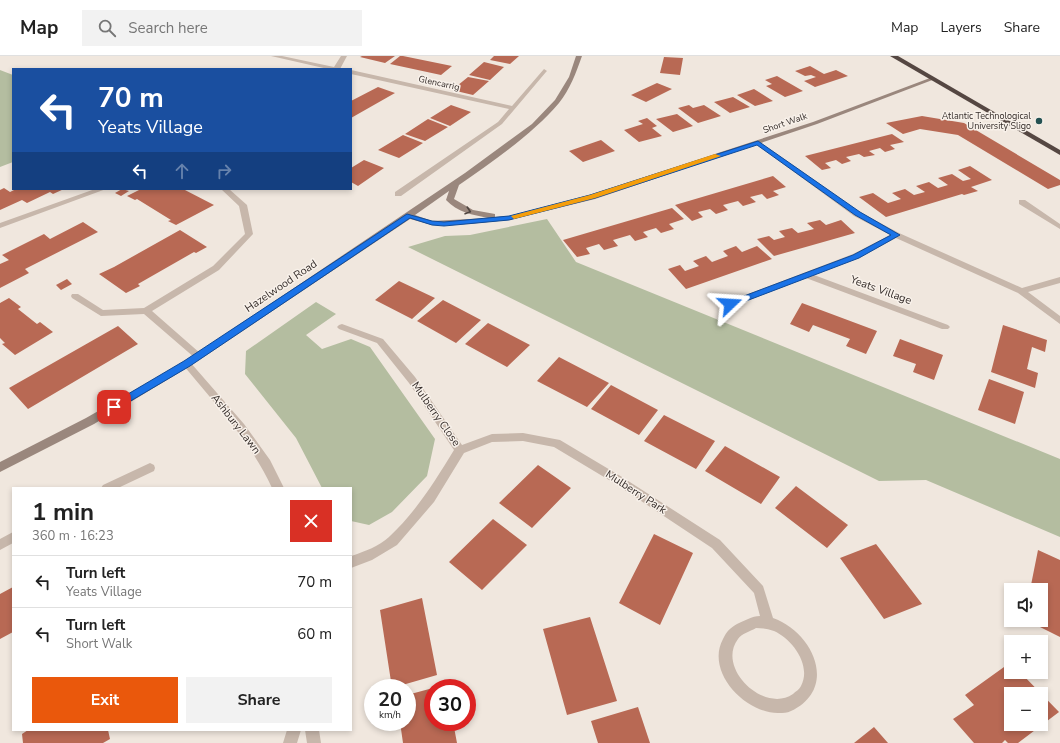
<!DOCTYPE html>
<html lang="en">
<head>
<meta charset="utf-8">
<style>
	body { margin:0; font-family:"Nunito Sans",sans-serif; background:#f2f2f2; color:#222; height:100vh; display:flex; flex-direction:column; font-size:15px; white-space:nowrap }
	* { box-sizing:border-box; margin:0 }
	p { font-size:13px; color:#767676 }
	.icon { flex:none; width:22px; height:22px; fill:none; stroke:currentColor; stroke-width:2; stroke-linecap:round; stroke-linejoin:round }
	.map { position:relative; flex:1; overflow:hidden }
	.sheet { position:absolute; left:12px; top:431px; width:340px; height:244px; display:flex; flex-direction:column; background:#fff; border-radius:0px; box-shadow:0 2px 6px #0003 }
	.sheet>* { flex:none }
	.banner { position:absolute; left:12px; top:12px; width:340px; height:122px; border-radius:0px; box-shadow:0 2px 6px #0003; background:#1a4fa0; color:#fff; overflow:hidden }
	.fabs { position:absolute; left:1004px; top:527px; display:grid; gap:8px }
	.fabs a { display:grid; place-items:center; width:44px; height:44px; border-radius:0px; background:#fff; box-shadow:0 2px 6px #0003; font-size:20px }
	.speed { position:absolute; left:364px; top:623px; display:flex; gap:8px; font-size:20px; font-weight:700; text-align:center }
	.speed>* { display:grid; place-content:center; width:52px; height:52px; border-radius:50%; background:#fff; box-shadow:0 2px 6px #0003; line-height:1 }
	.speed small { font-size:10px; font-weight:400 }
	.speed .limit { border:6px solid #d22; background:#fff; color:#111 }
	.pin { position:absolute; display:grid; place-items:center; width:34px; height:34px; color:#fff; margin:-17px; border-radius:8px; box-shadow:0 2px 6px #0006 }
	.me { position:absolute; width:44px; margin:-22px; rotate:70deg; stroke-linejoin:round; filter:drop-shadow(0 0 3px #0008) }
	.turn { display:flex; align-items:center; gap:14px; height:84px; padding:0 20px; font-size:18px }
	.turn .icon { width:52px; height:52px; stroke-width:2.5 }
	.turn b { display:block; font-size:28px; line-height:34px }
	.lanes { display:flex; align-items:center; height:38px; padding:0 20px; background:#0003; justify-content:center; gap:20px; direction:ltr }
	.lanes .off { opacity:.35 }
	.round { display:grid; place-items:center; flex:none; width:42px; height:42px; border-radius:0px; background:#f2f2f2 }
	.headline { display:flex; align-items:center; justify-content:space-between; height:68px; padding:0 20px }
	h1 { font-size:24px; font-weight:700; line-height:30px }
	.button { display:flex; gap:8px; margin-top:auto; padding:8px 20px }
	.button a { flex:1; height:46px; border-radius:0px; background:#ea580c; color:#fff; font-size:16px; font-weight:700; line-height:46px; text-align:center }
	.button a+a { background:#f2f2f2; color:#222 }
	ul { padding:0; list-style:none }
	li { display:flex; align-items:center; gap:12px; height:52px; padding:0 20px; border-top:1px solid #e0e0e0 }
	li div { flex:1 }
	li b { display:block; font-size:15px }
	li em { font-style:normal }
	header { display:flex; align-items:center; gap:24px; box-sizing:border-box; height:56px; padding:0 20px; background:#fff; border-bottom:1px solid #e0e0e0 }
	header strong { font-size:19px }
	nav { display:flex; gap:22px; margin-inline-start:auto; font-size:14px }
	.search { width:280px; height:36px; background:#f2f2f2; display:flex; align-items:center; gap:10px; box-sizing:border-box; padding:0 14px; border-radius:0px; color:#767676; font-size:15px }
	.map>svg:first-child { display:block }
	.green { fill:#b4bda0 }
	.building { fill:#b86954; fill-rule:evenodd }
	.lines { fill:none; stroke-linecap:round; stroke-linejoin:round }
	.street { fill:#c7b7ab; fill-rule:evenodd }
	.secondary { fill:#9a877d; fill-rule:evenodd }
	.highway { fill:#554742; fill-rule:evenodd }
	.oneway { stroke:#4e443f }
	.route { fill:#1a73e8; stroke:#114b97 }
	.slow { fill:#f59e0b }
	.poi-dot { fill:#245152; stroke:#f8f1ea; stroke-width:1.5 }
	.labels { text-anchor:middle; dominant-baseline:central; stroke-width:3; stroke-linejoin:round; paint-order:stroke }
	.far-street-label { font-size:9px; fill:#352d2a; stroke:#f8f1ea }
	.far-poi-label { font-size:9px; fill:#352d2a; stroke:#f8f1ea; text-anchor:end }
	.street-label { font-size:11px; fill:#352d2a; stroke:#f8f1ea }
</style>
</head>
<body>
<header>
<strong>Map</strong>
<div class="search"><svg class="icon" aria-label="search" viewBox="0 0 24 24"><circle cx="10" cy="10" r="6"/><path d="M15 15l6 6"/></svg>Search here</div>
<nav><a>Map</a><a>Layers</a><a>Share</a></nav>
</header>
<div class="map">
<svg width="1060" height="687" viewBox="0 0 1060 687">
	<rect width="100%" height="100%" fill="#f0e7de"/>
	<path class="green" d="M0,14L13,19V106L0,111Z
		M547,163L576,206L1060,403V481L926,424L879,425L408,191L445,180L470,179Z
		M316,246L336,258L306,279L322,293L351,283L370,291L435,383L427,420L392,456L369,469L351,465V432H322L296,382L245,318L246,295Z"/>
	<path class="building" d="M362,0H395L385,7L360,1Z
		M400,0H403L452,10L441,19L390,8Z
		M494,0H519L510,8L490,4Z
		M664,1L683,2L680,19L660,17Z
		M484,6L504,11L490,24L469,19Z
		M810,10L824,18L836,14L848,20L815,31L804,25L816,21L811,19L805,20L795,15Z
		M777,20L803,35L785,41L766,30L772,28L765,24Z
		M468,21L489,25L473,39L452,34Z
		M657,27L672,33L646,46L631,39Z
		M378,31L395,37L351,62V45Z
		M754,33L773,45L755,50L737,39Z
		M733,41L750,51L730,57L714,46Z
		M451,49L471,56L450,70L430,62Z
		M689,49L693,52L704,49L721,60L698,67L678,52Z
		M677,58L693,70L673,76L656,63Z
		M922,60L964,67L1060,124V129L1048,133L958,79L920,73L903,78L886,67Z
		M647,62L657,70L652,72L662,80L639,86L624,74L643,68L638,65Z
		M428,63L448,71L425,85L405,78Z
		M892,78L904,86L890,89L895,93L885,96L880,92L869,95L875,99L864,101L859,98L846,101L851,105L842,108L836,104L825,107L831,112L822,114L805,100Z
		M403,79L423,87L399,102L378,94Z
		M601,84L615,95L583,106L569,95Z
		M364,104L384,112L358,130L351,126V112Z
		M970,110L992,124L971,131L978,135L964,139L962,138L886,161L859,141L873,137L888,147L901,143L892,137L905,133L914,139L925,136L916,130L929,126L938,132L948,129L938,122L952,118L963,125L971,123L958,114Z
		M773,120L786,131L773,135L779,139L767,143L762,138L750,141L756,146L743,150L738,145L723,149L728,154L716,158L710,153L698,156L703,161L692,165L675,149Z
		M4,132L10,136L16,133H64L53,138L50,136L27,147L22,144L0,154V134Z
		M122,133L129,135L121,140L115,137Z
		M141,133H183L214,149L176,169L168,165L171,164L137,143L135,144L127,140Z
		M672,152L684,163L669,168L674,173L661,177L656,172L643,176L648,181L635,185L630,179L613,184L618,190L604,194L599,188L586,192L590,198L577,201L563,184Z
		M820,164L826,169L841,164L855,177L774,200L757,183L769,180L774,184L785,181L779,175L792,172L798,177L814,173L807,167Z
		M83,166L98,176L25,213L29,217L0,232V208L9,204L2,199L44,178L50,183Z
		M180,174L207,191L196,197L194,196L138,228L140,230L126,237L99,218L114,211Z
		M736,190L742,196L757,190L772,203L686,233L668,213L680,209L685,215L699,210L693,205L706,200L712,206L728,200L723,195Z
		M67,223L72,228L61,234L56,229Z
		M399,225L435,242L412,263L375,244Z
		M9,242L21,251L18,253L37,268L40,266L53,276L15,299L2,288L5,287L0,282V247Z
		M443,244L481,264L456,287L417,265Z
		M802,247L877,275L866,298L846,290L850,283L813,269L809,276L790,268Z
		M488,267L530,289L507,311L465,288Z
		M1003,269L1047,284L1045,296L1032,291L1027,313L1038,317L1035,332L991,316Z
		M118,270L138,288L28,353L9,332Z
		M900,283L943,299L934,324L913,316L916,308L893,300Z
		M559,301L609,327L587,351L537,325Z
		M989,323L1024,336L1015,368L978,354Z
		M611,329L658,354L639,379L591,353Z
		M664,359L715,385L696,413L644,385Z
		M725,390L780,421L761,448L705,415Z
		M538,409L571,432L532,472L499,447Z
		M796,430L848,469L827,492L775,452Z
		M493,463L527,489L482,534L449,506Z
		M654,478L693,497L660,569L619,547Z
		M876,488L922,548L884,563L840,502Z
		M1038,494L1060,504V581L1026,564H1041V534H1030Z
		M13,531V576L0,583V538Z
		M422,542L437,619L392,632L380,554Z
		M590,561L617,645L567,659L543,573Z
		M1011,606V616H1020L1059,656L1018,687H1008L1005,684L1002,687H974L953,663L974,649L965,639ZM1011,638H1041V668H1011Z
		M433,632V666H453L457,687H403L400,666H407V639Z
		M638,651L650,687H598L591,665Z
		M874,671L888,687H854Z
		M28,674H108L110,683L103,687H23L22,678Z"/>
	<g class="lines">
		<path class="street" d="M271,0H282L334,11L341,0H347L340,13H328Z
			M544,13L547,15L546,16L502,68L401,140H395V136L498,66L509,53L351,18V14L512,50Z
			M758,85L860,156L899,177L1022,232L1060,221V227L1028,236L1060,260V268L1018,237L896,182L859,202L814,219L948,269L950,271L948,273H942L806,222L733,250H727L726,248L727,246L853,198L890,179L854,160L756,88L755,87Z
			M95,133H106L0,172V167Z
			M221,133H229L247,149L253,178L219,214L152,255L201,298L203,300L201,302H195L144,258L101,260L72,242L71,240L72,238H78L103,254L144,252L213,210L245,178L239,150Z
			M1019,144H1025L1060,168V173L1019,148Z
			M342,268L383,283L415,321L462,389L492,378L523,377L560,384L622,421L720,484L763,530L773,562C813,576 839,632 791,655C787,657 783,657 779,657C746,658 705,616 723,583C727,575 730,572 737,568C744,565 752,560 760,560L754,537L712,492L614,427L554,391L523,385L492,386L464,397L434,446L397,489L372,504L351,512V500C364,496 379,490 389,481C416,456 435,425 454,394L409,327L377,287L339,273L337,271L339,269ZM756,572C762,572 768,573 774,575C792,583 812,609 801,630C799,634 796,635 793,638C764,658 716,612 738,583C741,578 751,575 756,572Z
			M187,305L190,306L244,368L270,404L284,432H272C251,386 216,349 184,310L182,308Z
			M150,407L154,409L155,412L154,415L118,432H101L103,429Z
			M13,476V487L0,494V483Z
			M287,674H301L297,687H283Z
			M305,674H319L321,687H307Z"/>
		<path class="secondary" d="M576,0H582C576,17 570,33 559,47C534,77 492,106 459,129L454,143L473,154L495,158V161L509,160L589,139L813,66L930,22L935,23L817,68L595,143L509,164L469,168L432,169L410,163L190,310L94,368L0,416V406L86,362L184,306L465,117L532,68L555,44L569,21ZM449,135L446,144C457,156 473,159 488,162L432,165L415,159Z"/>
		<path class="highway" d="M890,0H898L1060,94V99Z"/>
	</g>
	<defs><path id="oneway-chevron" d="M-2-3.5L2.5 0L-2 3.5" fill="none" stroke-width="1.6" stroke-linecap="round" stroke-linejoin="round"/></defs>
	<use class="oneway" href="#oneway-chevron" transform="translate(468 155) rotate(18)"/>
	<path class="route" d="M758,85L860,156L900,179L859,202L733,250H728V246L853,199L891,179L855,159L757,89L595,142L509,164L444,170L432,169L410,162L190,310L117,353L114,354L110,351L111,348L184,305L407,158L432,165L444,166L509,160L590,139Z"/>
	<path class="slow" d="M715,98L721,100L595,142L514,163L511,160L590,139Z"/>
	<circle class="poi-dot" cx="1039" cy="65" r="4"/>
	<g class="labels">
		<g class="far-street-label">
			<text transform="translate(439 27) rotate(12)">Glencarrig</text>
			<text transform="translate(785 67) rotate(-19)">Short Walk</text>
		</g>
		<g class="far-poi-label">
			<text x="1031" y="60">Atlantic Technological<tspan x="1031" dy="10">University Sligo</tspan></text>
		</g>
		<g class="street-label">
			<text transform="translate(281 230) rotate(-34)">Hazelwood Road</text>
			<text transform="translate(881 234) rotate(20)">Yeats Village</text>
			<text transform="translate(436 358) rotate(55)">Mulberry Close</text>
			<text transform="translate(236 368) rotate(52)">Ashbury Lawn</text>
			<text transform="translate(636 436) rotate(33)">Mulberry Park</text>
		</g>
	</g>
</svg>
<div class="fabs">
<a><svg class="icon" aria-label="sound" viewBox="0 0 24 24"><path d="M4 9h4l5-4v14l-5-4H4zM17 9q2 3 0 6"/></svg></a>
<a>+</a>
<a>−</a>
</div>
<div class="speed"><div>20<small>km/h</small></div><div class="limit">30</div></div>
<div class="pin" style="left:114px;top:351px;background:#d93025"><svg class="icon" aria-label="arrive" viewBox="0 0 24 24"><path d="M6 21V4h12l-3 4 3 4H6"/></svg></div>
<svg class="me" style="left:730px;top:248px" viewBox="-20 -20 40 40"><path d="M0-17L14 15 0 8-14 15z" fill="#1a73e8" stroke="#fff" stroke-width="4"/></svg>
<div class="banner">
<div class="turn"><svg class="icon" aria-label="left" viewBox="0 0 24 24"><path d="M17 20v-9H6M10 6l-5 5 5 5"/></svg><div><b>70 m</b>Yeats Village</div></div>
<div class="lanes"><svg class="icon" aria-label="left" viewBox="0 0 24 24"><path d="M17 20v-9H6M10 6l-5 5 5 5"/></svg><svg class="icon off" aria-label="ahead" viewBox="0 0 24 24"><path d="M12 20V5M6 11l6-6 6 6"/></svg><svg class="icon off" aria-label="right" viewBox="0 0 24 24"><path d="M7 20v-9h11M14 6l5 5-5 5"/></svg></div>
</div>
<section class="sheet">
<div class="headline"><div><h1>1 min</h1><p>360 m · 16:23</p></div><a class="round" style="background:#d93025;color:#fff"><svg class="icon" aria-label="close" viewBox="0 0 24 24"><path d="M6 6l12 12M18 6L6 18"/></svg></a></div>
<ul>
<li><svg class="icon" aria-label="left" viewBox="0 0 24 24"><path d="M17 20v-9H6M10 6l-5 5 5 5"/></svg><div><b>Turn left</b><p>Yeats Village</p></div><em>70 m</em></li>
<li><svg class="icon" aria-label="left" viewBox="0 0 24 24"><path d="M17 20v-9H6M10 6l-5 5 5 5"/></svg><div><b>Turn left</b><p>Short Walk</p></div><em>60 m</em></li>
</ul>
<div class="button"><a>Exit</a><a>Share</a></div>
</section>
</div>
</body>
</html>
